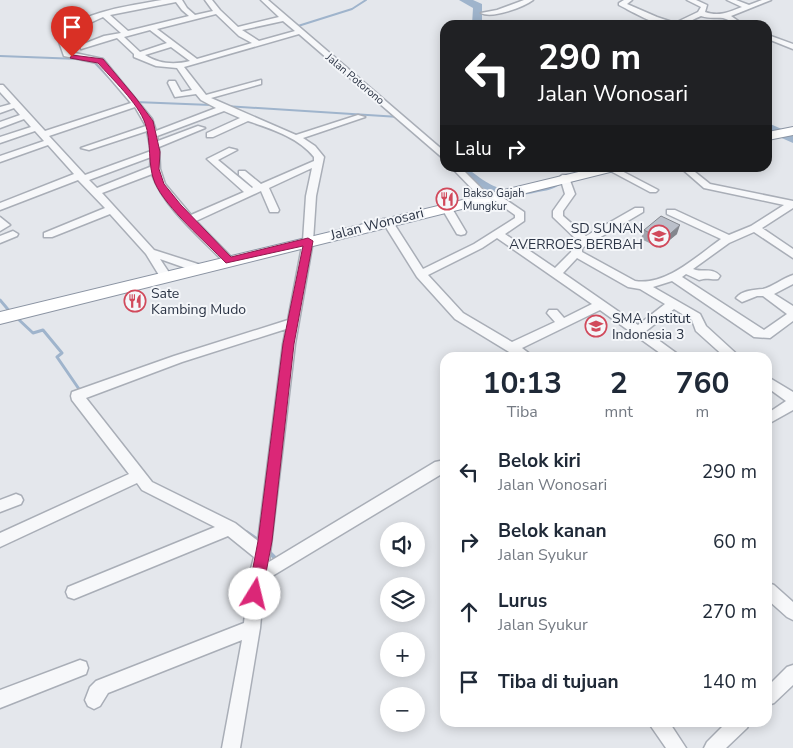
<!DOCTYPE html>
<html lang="id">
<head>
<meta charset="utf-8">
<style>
	body { margin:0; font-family:"Nunito Sans",sans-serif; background:#f2f2f3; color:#1f2937; height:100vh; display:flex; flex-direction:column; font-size:19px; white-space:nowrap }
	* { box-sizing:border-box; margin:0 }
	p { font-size:16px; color:#747a83 }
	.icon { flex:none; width:28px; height:28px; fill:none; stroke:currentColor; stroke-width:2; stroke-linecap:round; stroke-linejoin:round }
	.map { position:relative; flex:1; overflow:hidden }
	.side { position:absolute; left:440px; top:352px; width:332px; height:375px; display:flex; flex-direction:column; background:#fff; border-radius:15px; box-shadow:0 2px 12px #0003 }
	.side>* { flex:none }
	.guide { position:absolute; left:440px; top:20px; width:332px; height:152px; border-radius:15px; box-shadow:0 2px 12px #0003; background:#202124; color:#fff; overflow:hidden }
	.tools { position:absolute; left:380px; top:522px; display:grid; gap:10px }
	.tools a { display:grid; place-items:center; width:45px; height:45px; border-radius:50%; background:#fff; box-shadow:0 2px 12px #0003; font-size:25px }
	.pin { position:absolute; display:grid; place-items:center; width:42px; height:42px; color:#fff; margin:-51px -21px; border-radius:50% 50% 50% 0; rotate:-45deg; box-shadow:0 0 5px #0007 }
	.pin .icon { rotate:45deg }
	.me { position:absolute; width:55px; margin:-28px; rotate:9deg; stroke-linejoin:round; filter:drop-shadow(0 0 4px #0008) }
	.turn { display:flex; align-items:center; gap:18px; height:105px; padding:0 15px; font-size:22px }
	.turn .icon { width:65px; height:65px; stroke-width:2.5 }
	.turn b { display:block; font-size:35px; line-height:42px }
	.then { display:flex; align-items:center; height:48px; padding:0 15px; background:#0003; gap:10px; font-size:19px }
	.eta { display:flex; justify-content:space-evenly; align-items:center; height:85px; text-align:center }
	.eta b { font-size:30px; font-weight:700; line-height:35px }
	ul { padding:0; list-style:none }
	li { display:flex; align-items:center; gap:15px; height:70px; padding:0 15px }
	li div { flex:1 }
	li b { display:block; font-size:19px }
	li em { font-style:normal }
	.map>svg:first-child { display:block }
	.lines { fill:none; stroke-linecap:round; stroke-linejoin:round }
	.stream-far2 { stroke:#9fb4cc; stroke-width:2 }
	.stream-far1 { stroke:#9fb4cc; stroke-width:3 }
	.stream { stroke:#9fb4cc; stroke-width:4 }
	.canal { fill:#9fb4cc; fill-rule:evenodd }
	.river { fill:#9fb4cc; fill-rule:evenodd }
	.minor-casing { stroke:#a9aeb7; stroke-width:3 }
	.highway-casing { stroke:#8b94a3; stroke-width:2 }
	.minor { fill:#f7f8fa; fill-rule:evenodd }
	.highway { fill:#fff; fill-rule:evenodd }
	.wall { fill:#a1a5ae }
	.shaded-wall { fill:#83868d }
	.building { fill:#bbc0ca; stroke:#83868d }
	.route { fill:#db2777; stroke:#8e194d }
	.labels { text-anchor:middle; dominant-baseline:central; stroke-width:4; stroke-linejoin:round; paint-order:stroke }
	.far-street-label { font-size:11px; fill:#2b3445; stroke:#f4f6f9 }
	.far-poi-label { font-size:11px; fill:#2b3445; stroke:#f4f6f9; text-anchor:start }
	.street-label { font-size:14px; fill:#2b3445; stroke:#f4f6f9 }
	.poi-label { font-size:14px; fill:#2b3445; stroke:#f4f6f9; text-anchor:start }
</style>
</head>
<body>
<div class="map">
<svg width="793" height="748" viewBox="0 0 793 748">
	<rect width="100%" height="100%" fill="#e4e7ec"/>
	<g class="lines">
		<path class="stream-far2" d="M298,26L352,9L366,0
			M0,56L79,59
			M93,61L116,85
			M135,102L211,105
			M225,106L399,117"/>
		<path class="stream-far1" d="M0,300L11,313
			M16,317L33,333L43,330L62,353L57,357L81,392"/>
		<path class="stream" d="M246,532L261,542
			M268,551L278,561"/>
		<path class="canal" d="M458,168H467C503,197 512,193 555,182L559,185C554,189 545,191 538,192C505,200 481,194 458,168Z"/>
		<path class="river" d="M459,0H473L482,4V25H472L473,8Z
			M768,123L793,134V143L768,132Z"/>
		<g class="minor-casing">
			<path id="minor" d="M162,0H182L187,8L195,15L213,11L205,0H212L220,10L238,27L279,17L261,0H268L445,152V160L299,34L184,67L206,95L261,80V84L211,98L296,135L358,115L365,117L303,138L315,146L324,157L316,196L313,241L295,344L269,562L435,462L445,460V472L264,581L260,628L240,748H222L242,640L108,693L100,706L94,709L88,706L85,700L90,687L96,681L244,623L249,577L254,557L228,536L74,599L68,597L66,592L68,587L215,527L142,490L137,483L0,547V533L129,474L72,400L71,396L72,392L174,356L288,320L303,241L306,196L312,168L269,188L279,210L278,212H270L261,191L196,221L233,259L234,261L229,265L225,263C201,238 163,207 152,174L102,193L154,250L201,265L202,268L197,272L160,259L172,277L166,281L162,280L146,254L110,214L52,237H44V233L105,208L78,180L0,210V203L74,174L48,145L0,162V156L44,141L35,131L0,143V137L31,127L24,119L0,128V122L20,115L14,108L0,113V107L11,104L0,92V85H3L45,131L131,103L97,63L64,56L57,36C83,11 128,6 162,0ZM176,2L182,10L189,16L128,31L110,15ZM216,14L239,36L252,43L197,59L157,29ZM103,17L121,33L104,36L81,45V49L117,38L134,54V57L156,66L177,68L192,90L181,92L175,81H169L168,83L175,97L196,94L201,100L216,108L156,131L152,119L103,59L70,52L65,37L72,32L79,38H85V34L77,29ZM283,21L295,31L259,41L242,30ZM150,30L167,43L140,52L124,37ZM171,47L190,61C174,65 159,64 145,55ZM135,107L146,126L81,148L89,150L147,131L151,151L85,175L49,136ZM224,111L240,118L207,133V137H213L248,121C271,129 298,137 314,157V161L261,184L245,171H239V175L253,187L252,188L218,160L237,150L229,148L207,159L244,192L191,215L165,184L160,169L159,147L205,128L198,126L158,141L157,136ZM151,157L150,167L97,188L89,180ZM286,329L283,344L258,541L235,523L152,482L86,398L182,362Z
				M524,0H533C524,7 492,19 481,13L497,10Z
				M624,0H632L627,4L657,17L675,23L698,12L701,7L687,0H696L707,5L705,12C719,17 729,12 742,7L727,0H736L749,5L762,0H771L731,16L744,25C733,25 732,20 723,18C715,17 711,19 701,16C696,18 689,22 683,24C663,31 637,14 619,5V3Z
				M768,35L793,44V49L768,39Z
				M452,168H461L488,195L493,192L496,193L524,212V221L505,234L555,268L571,252L573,244L578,241L553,217V211L565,194L560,177L562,175H568L575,194L563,211V216L586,236L635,208H643V212L582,248V252L635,281C666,286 697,256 721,239L667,214V210H675L729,235L751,226L784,205L704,188L681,168H690L710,184L793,201V208L762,228L793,249V258L754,232L729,243L693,269C703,273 712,267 720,276L718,279C711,280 708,277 699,280L686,274L682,277L764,330L787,314L763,296H757L742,302L736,298C743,290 753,290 763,289C772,287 783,278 793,275V284L774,294L793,306V321L770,338L754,337L672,281L653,287L700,314L706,326L741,358H726L696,331L692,320L674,309L646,331L683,358H667L600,310L522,348L535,358H519L455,319L417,277L382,221L383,219H391L423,269L474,244L515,218V215L490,197L485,200L482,199ZM497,238L592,304L564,318L557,310H549L547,313L555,322L512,342L463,313L428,275L482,248ZM577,258L628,287L640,289L665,304L638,325L563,273Z
				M605,168H616L658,190L656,192H650Z
				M446,204L450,205L466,232L465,234L461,235L457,234L441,207Z
				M0,217L10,225L0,231Z
				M13,231L18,234L17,236L0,243V236Z
				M768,377L793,392V410L768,424V413L786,401L768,388Z
				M16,494L21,496L23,500L21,504L0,512V500Z
				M768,583L774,585L793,602V620L787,617L768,600Z
				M80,660L86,662L88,668L86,674L0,708V690Z
				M793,665V685L774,703L768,705V686L787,667Z
				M648,722H669L686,748H666Z
				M727,722H750L747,728L726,748H704L707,742Z"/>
		</g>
		<g class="highway-casing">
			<path id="highway" d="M793,127V135L768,140V132Z
				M595,168H616L614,171L0,324V312Z"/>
		</g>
		<use href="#minor" class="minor"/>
		<use href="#highway" class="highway"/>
	</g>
	<path class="wall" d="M644,230L677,234L660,248L641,239Z"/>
	<path class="shaded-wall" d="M680,225L677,234L660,248L663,240Z"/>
	<path class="building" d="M661,216L680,225L663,240L644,230Z"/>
	<path class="route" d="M72,55L103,59L135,97L153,121L160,152L159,169L164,184L181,205L231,257L308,238L313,241L294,344L272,541L262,594L260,599L255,601L250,599L248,594L258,541L283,344L303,246L226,263C206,242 166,208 155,183C147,165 152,142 145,123C138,103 112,79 98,63L70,58Z"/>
	<defs>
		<g id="restaurant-ring" transform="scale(1.125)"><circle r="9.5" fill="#f4f6f9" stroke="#d1495b" stroke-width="1.5"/><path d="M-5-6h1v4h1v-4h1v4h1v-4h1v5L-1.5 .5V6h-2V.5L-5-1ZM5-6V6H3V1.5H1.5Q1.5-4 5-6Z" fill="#d1495b"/></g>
		<g id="school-ring" transform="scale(1.125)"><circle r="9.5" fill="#f4f6f9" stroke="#d1495b" stroke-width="1.5"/><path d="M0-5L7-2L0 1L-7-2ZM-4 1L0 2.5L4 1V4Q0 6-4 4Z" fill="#d1495b"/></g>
	</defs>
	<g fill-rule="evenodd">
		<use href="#restaurant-ring" x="447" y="199"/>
		<use href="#school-ring" x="659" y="236"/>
		<use href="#restaurant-ring" x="135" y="301"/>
		<use href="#school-ring" x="596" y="326"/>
	</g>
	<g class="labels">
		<g class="far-street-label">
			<text transform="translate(355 79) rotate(40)">Jalan Potorono</text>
		</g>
		<g class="far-poi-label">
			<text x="463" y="193">Bakso Gajah<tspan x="463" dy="13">Mungkur</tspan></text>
		</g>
		<g class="street-label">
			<text transform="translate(377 224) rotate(-14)">Jalan Wonosari</text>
		</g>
		<g class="poi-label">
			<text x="643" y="228" text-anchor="end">SD SUNAN<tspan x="643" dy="16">AVERROES BERBAH</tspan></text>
			<text x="151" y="293">Sate<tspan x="151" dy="16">Kambing Mudo</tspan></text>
			<text x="612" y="318">SMA Institut<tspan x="612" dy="16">Indonesia 3</tspan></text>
		</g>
	</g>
</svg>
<div class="tools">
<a><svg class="icon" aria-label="sound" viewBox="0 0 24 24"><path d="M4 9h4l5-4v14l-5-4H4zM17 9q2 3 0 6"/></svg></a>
<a><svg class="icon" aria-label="layers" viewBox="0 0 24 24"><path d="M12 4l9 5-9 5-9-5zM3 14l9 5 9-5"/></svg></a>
<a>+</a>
<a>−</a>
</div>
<div class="pin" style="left:72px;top:57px;background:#d93025"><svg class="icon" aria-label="arrive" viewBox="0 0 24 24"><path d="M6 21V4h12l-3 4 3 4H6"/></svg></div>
<svg class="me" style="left:255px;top:594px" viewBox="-20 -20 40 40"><circle r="19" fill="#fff"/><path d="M0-13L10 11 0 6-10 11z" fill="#db2777"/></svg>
<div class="guide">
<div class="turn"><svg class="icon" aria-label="left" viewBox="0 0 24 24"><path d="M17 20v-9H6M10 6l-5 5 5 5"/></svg><div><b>290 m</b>Jalan Wonosari</div></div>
<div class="then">Lalu<svg class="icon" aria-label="right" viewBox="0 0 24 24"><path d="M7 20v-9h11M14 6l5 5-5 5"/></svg></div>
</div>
<section class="side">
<div class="eta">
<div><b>10:13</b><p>Tiba</p></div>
<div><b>2</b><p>mnt</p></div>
<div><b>760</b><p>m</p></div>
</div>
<ul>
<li><svg class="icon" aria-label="left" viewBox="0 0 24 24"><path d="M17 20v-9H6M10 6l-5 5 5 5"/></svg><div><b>Belok kiri</b><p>Jalan Wonosari</p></div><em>290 m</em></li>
<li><svg class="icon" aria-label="right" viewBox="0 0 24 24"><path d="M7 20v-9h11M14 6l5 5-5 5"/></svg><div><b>Belok kanan</b><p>Jalan Syukur</p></div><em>60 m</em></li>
<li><svg class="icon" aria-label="ahead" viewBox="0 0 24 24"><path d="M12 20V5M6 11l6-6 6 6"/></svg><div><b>Lurus</b><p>Jalan Syukur</p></div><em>270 m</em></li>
<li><svg class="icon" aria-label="arrive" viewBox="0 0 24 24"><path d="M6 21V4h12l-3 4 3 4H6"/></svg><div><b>Tiba di tujuan</b></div><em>140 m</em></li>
</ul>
</section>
</div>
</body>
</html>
